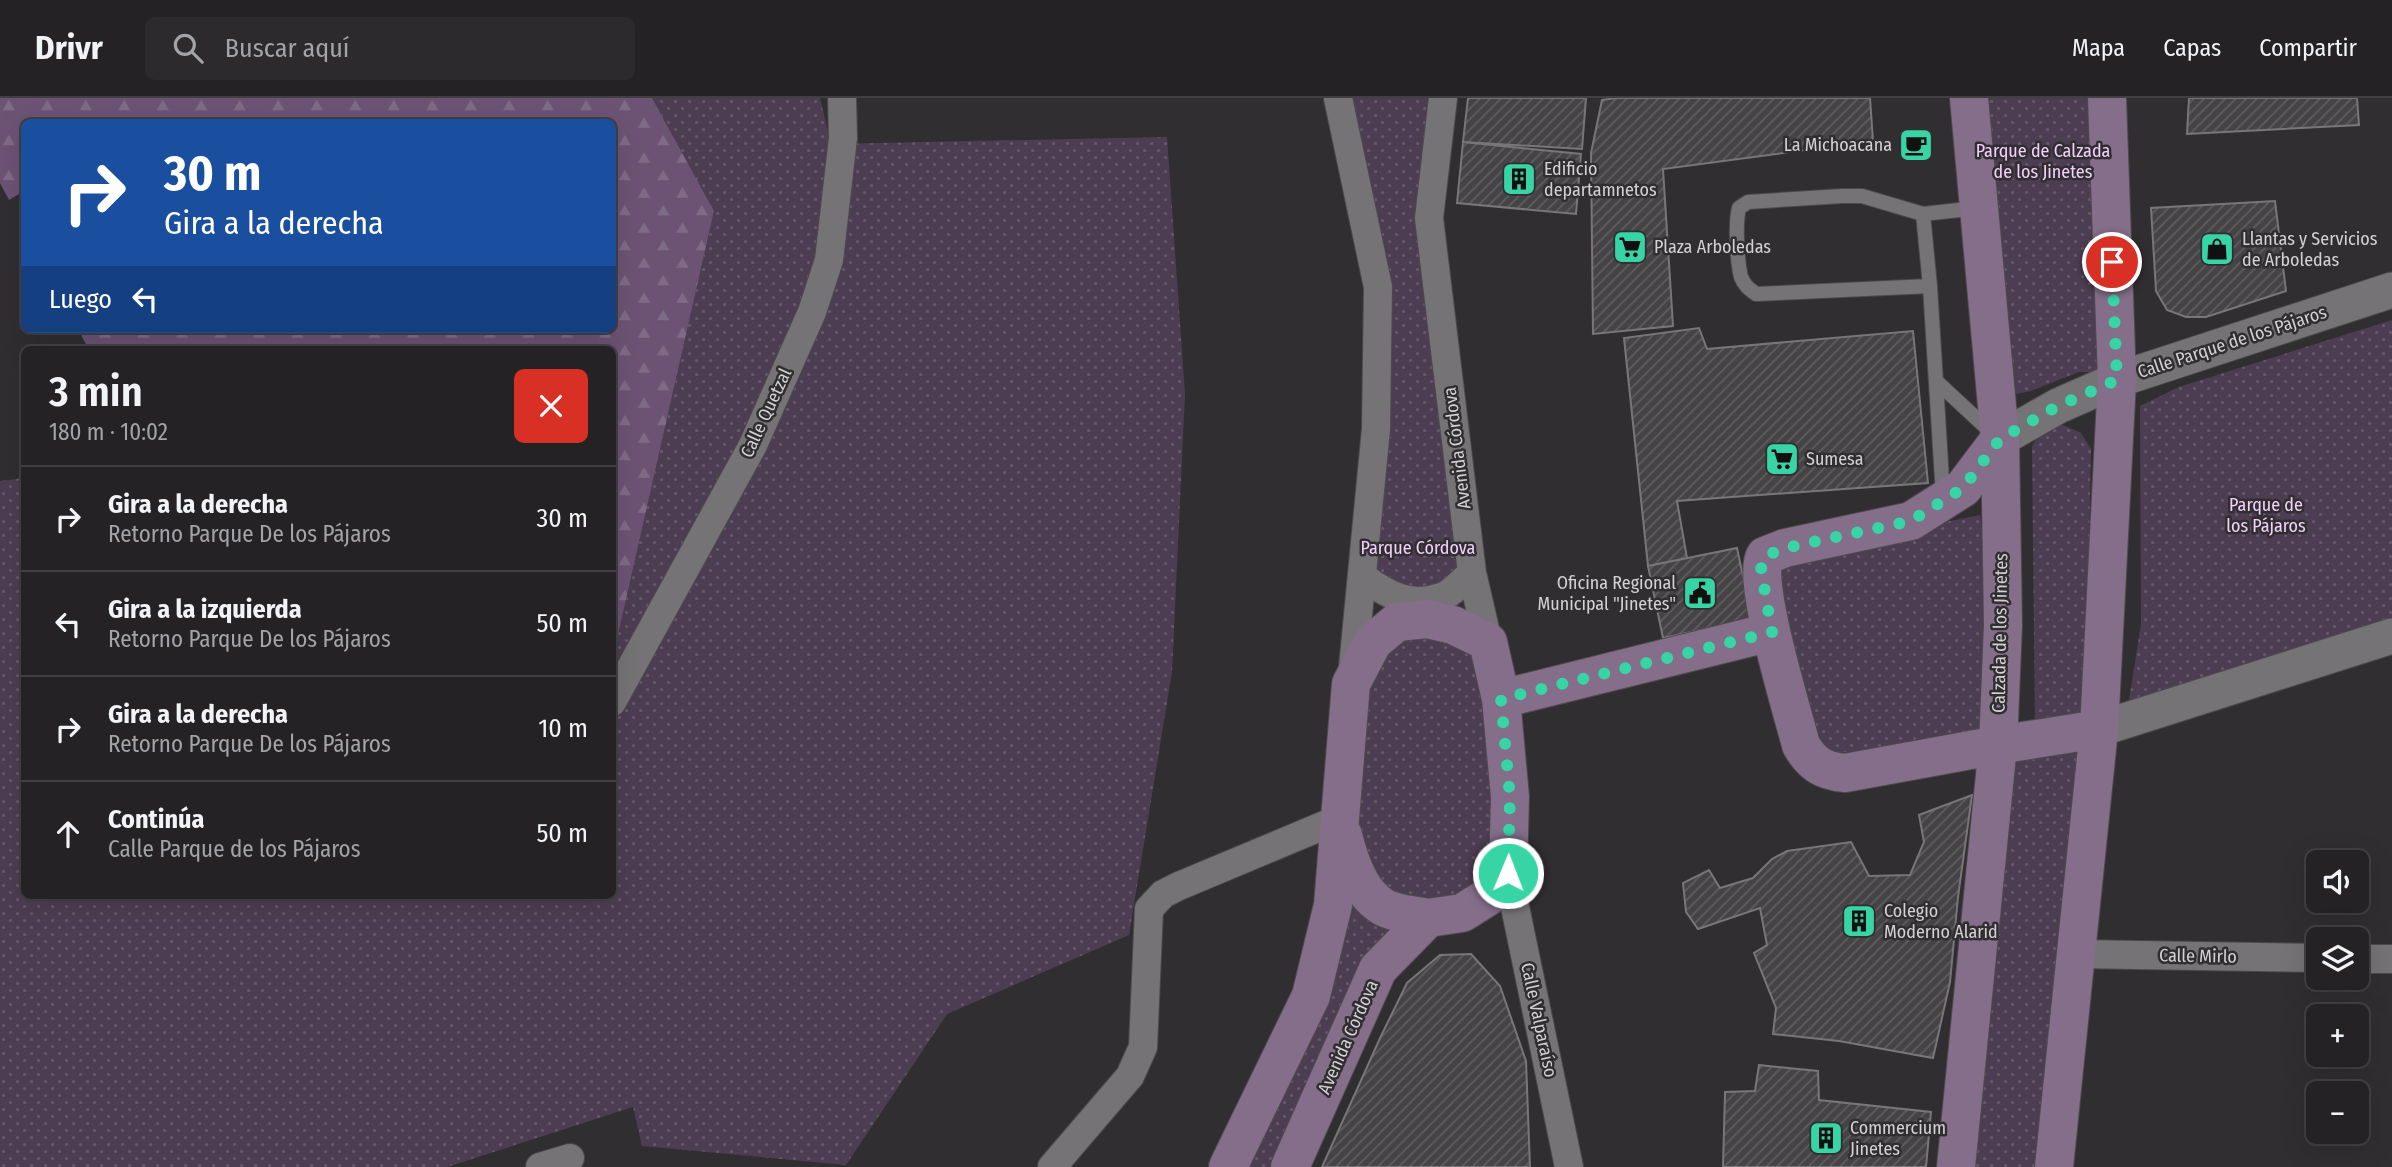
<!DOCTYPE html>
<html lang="es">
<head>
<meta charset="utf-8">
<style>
	body { margin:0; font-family:"Fira Sans Condensed",sans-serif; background:#2d2a2d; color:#f1f3f6; height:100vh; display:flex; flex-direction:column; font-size:26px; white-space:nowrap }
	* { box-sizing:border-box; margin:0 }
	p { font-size:23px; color:#a3a4a7 }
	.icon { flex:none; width:38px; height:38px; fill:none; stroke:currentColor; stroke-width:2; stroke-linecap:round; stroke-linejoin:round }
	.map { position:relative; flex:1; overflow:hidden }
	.sheet { position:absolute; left:21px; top:248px; width:595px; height:553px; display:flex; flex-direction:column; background:#252225; border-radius:10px; box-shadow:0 7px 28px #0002,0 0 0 2px #423f42 }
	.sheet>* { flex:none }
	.hud { position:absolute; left:21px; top:21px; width:595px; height:214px; border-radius:10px; box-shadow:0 7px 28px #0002,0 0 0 2px #423f42; background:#1a4fa0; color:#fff; overflow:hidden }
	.fabs { position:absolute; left:2306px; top:752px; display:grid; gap:14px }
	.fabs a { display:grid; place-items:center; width:63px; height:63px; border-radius:10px; background:#252225; box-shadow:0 7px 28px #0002,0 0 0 2px #423f42; font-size:35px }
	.pin { position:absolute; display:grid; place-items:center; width:60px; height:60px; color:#fff; margin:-30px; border:4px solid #fff; border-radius:50%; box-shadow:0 2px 7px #0007 }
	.me { position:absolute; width:77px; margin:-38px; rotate:1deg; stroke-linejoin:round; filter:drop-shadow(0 0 5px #0008) }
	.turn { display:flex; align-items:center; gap:24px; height:147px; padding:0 28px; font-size:32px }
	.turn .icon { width:91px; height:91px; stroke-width:2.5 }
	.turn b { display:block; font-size:49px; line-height:60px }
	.then { display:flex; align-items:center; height:66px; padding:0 28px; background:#0003; gap:14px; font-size:26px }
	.round { display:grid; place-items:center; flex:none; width:74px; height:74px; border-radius:10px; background:#2d2a2d }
	.headline { display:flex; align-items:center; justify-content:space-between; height:119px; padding:0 28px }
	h1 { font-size:42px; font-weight:600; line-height:52px }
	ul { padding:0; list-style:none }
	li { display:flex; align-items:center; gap:21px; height:105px; padding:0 28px; border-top:2px solid #423f42 }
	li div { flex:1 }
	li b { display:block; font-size:26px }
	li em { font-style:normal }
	header { display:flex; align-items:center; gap:42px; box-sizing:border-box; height:98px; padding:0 35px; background:#252225; border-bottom:2px solid #423f42 }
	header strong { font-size:33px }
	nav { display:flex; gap:38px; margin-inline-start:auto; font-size:24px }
	.search { width:490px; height:63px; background:#2d2a2d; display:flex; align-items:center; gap:18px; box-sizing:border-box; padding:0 24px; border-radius:10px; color:#a3a4a7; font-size:26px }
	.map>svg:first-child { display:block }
	.grass { fill:url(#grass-dots) }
	.forest { fill:url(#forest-firs) }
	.building { fill:url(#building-hatch); stroke:#797679; stroke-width:2 }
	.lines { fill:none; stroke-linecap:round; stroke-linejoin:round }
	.service-casing { stroke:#4d4a4d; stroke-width:16 }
	.minor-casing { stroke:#4d4a4d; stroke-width:30 }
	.tertiary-casing { stroke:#4d4a4d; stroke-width:37 }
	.secondary-casing { stroke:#4d4a4d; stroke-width:40 }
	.service { stroke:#767377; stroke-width:14 }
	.minor { stroke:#767377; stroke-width:28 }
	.tertiary { stroke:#767377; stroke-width:35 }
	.secondary { stroke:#846e8a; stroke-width:38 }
	.route { stroke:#37d4a6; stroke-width:12; stroke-dasharray:0 21.6 }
	.labels { text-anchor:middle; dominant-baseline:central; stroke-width:5; stroke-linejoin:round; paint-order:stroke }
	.poi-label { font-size:18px; fill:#d3d1d4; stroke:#312e31; text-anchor:start }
	.park-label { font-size:18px; fill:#f3d0fd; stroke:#312e31 }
	.street-label { font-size:18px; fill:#d3d1d4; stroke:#312e31 }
</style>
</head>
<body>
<header>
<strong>Drivr</strong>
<div class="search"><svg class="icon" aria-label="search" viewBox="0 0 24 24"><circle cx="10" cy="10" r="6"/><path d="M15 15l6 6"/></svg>Buscar aquí</div>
<nav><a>Mapa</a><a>Capas</a><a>Compartir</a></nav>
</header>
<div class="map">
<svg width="2392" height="1069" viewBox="0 0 2392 1069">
	<defs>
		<pattern id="grass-dots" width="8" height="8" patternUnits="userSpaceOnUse" patternTransform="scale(1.75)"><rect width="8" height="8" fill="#4d3d52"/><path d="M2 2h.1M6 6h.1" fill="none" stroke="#66586a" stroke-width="1.8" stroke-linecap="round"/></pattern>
		<pattern id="forest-firs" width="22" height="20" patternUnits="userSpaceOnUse" patternTransform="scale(1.75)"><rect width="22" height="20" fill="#6c5374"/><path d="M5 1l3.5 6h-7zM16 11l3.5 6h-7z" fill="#806b87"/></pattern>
		<pattern id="building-hatch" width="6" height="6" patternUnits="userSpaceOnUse" patternTransform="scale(1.75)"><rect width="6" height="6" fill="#464347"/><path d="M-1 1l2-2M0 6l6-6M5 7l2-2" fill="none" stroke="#605d61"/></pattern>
	</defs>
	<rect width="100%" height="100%" fill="#312e31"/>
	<path class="grass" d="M652,0H820L831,46L1167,39L1185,296L1172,574L1129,837L947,916L846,1067L642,1048L633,1009L447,1069H0V383L24,380V798H612L613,559L714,113Z
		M1341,0H1441L1427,120L1468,473L1417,500L1368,478L1382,189Z
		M1975,0H2103L2104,274H2079L2031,293L2011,297Z
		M2392,222V528L2128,609L2141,526L2140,308L2179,289Z
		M2063,327L2081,335L2091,351L2085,630L2035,631L2032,348C2038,336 2049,329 2063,327Z
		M1980,417L1993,532L1984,637L1823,657L1768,460Z
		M1404,537L1485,549L1500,774L1449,809L1386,803L1350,720L1368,587L1383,553Z
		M2090,647L2050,1069H1962L2005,663Z
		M1342,785L1396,827L1277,1069H1238Z"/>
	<path class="forest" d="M0,0H652L714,113L613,559L612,252H89L78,231H612V24H24V93L9,102L0,85Z"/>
	<path class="building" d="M1468,0H1586L1582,51L1463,44Z
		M1616,0H1870L1873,43L1663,71L1673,228L1593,236L1591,55L1602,2Z
		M2189,0H2357L2359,27L2187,36Z
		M1463,44L1581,56L1576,116L1457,105Z
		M2275,103L2286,193L2206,219H2186L2167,212L2156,193L2151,110Z
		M1699,230L1707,251L1913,233L1928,385L1677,403L1687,460L1648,468L1624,240Z
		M1737,450L1752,521L1663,540L1648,468Z
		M1972,697L1958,799L1950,884L1933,960L1839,943L1773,936L1776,910L1754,855L1767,847L1760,810L1698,831L1686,814L1683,785L1709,772L1720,790L1753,780L1772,761L1787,753L1851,744L1869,778L1910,777L1924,744L1919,717Z
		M1471,856L1500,888L1526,963L1530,1069H1322L1381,938L1407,885L1440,857Z
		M1759,967L1818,973L1819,1002L1931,1014L1926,1069H1723L1725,994L1755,993Z"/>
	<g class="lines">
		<g class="service-casing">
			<path id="service" d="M1923,116L1930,188L1943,398
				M1930,188L1756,196C1749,191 1744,187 1741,179C1737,162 1735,126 1739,110L1748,104L1842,98H1862L1923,116L1977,110
				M1936,283L1991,334"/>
		</g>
		<g class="minor-casing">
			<path id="minor" d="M1338,0L1378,189L1376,331L1353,569
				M1443,0L1429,120L1472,475L1488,544
				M1363,479C1388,497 1410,510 1441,499C1452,496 1463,482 1472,475
				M612,604L753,347L812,214L829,162L843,40L842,0
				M1508,775L1569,1069
				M2077,856L2319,860
				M2357,861H2392
				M540,1069L570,1060
				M1052,1069L1130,978L1143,949L1149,811L1163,796L1179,788L1339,721"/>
		</g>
		<g class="tertiary-casing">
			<path id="tertiary" d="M2000,341L2058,308L2117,282L2392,192
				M2099,631L2392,538"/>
		</g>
		<g class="secondary-casing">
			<path id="secondary" d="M2000,341L1963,390L1911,423L1785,450L1765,458C1751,481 1793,615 1801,647C1812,666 1823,673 1845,675L1998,647L2099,631
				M1501,601L1771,534
				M1343,737C1349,762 1360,797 1385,810C1397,816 1415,817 1428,820
				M1228,1069L1311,898L1333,807L1351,586L1373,544L1397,524L1427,521L1453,527L1488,544L1501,601L1510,699L1508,775L1489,798L1462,815L1428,820L1378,871L1290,1069
				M1956,1069L1998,647L2003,527L2000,341L1969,0
				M2054,1069L2099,631L2117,282L2107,0"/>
		</g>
		<use href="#service" class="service"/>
		<use href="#minor" class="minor"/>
		<use href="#tertiary" class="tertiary"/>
		<use href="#secondary" class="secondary"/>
	</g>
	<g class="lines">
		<path class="route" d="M1508,775L1510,699L1501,601L1772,534L1761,471L1765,458L1785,450L1911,423L1963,390L2000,341L2058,308L2117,282L2112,164"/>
	</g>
	<defs>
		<g id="cafe-square" transform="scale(1.75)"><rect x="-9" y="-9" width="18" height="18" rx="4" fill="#37d4a6" stroke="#312e31"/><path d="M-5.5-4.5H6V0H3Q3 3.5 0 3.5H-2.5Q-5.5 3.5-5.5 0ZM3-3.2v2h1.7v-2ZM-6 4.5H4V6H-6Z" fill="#111"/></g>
		<g id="building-square" transform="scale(1.75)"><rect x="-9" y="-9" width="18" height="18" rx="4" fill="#37d4a6" stroke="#312e31"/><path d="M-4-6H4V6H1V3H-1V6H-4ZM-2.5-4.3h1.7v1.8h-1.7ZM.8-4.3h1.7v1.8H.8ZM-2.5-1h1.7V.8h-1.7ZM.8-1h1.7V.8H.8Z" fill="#111"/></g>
		<g id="supermarket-square" transform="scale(1.75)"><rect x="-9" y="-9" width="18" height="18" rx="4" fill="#37d4a6" stroke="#312e31"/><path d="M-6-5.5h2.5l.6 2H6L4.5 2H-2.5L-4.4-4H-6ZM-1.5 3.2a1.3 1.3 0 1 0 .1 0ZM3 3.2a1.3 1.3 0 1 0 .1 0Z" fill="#111"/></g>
		<g id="shop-square" transform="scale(1.75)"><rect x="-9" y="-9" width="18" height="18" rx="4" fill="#37d4a6" stroke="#312e31"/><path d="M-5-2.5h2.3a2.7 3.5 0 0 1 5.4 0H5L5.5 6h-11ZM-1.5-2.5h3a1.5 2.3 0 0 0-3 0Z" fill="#111"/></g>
		<g id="civic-square" transform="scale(1.75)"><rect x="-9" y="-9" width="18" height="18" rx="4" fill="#37d4a6" stroke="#312e31"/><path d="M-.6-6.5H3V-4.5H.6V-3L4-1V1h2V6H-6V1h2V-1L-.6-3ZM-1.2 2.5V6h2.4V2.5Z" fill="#111"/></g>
	</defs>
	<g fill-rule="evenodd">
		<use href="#cafe-square" x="1916" y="47"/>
		<use href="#building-square" x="1519" y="81"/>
		<use href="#supermarket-square" x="1630" y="149"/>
		<use href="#shop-square" x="2217" y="151"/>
		<use href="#supermarket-square" x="1782" y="361"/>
		<use href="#civic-square" x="1700" y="495"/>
		<use href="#building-square" x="1859" y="823"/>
		<use href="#building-square" x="1826" y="1040"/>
	</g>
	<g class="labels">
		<g class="poi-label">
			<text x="1892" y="47" text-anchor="end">La Michoacana</text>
			<text x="1544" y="71">Edificio<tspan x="1544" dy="21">departamnetos</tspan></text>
			<text x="2242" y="141">Llantas y Servicios<tspan x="2242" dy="21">de Arboledas</tspan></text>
			<text x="1654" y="149">Plaza Arboledas</text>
			<text x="1806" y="361">Sumesa</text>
			<text x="1676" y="485" text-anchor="end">Oficina Regional<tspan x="1676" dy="21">Municipal "Jinetes"</tspan></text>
			<text x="1884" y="813">Colegio<tspan x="1884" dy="21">Moderno Alarid</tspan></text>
			<text x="1850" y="1030">Commercium<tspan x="1850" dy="21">Jinetes</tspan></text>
		</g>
		<g class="park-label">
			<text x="2043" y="53">Parque de Calzada<tspan x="2043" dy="21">de los Jinetes</tspan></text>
			<text x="2266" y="407">Parque de<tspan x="2266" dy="21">los Pájaros</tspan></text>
			<text x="1418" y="450">Parque Córdova</text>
		</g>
		<g class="street-label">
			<text transform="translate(2232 244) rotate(-18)">Calle Parque de los Pájaros</text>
			<text transform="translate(766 315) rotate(-65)">Calle Quetzal</text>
			<text transform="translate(1457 350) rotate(-97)">Avenida Córdova</text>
			<text transform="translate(2000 535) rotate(-89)">Calzada de los Jinetes</text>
			<text transform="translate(2198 858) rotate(1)">Calle Mirlo</text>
			<text transform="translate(1539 922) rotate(78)">Calle Valparaíso</text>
			<text transform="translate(1348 939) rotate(-66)">Avenida Córdova</text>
		</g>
	</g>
</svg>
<div class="fabs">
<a><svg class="icon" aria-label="sound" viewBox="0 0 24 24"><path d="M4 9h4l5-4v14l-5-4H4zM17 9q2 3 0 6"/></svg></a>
<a><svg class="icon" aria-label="layers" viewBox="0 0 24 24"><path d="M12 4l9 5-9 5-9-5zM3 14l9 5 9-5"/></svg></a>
<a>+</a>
<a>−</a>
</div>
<div class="pin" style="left:2112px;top:164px;background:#d93025"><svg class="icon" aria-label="arrive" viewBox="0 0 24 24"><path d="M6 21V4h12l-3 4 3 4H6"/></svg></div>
<svg class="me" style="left:1508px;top:775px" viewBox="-20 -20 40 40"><circle r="17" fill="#37d4a6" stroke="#fff" stroke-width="3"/><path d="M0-11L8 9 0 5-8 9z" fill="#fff"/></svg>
<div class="hud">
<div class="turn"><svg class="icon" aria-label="right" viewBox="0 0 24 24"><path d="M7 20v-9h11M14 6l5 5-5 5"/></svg><div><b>30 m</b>Gira a la derecha</div></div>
<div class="then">Luego<svg class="icon" aria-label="left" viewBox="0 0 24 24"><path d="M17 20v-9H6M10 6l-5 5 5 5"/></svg></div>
</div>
<section class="sheet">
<div class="headline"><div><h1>3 min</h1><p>180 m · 10:02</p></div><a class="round" style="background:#d93025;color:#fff"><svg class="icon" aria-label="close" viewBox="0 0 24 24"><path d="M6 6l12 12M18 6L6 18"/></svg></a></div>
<ul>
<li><svg class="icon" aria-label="right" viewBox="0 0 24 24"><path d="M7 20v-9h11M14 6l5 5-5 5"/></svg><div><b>Gira a la derecha</b><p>Retorno Parque De los Pájaros</p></div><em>30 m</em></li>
<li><svg class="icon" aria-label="left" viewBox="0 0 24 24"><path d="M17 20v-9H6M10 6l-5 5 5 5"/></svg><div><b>Gira a la izquierda</b><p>Retorno Parque De los Pájaros</p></div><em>50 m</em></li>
<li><svg class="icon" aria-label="right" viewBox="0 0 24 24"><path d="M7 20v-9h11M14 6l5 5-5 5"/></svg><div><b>Gira a la derecha</b><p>Retorno Parque De los Pájaros</p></div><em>10 m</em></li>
<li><svg class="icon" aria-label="ahead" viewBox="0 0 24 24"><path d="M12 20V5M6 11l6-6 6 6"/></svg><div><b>Continúa</b><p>Calle Parque de los Pájaros</p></div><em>50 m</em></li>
</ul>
</section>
</div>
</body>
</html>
